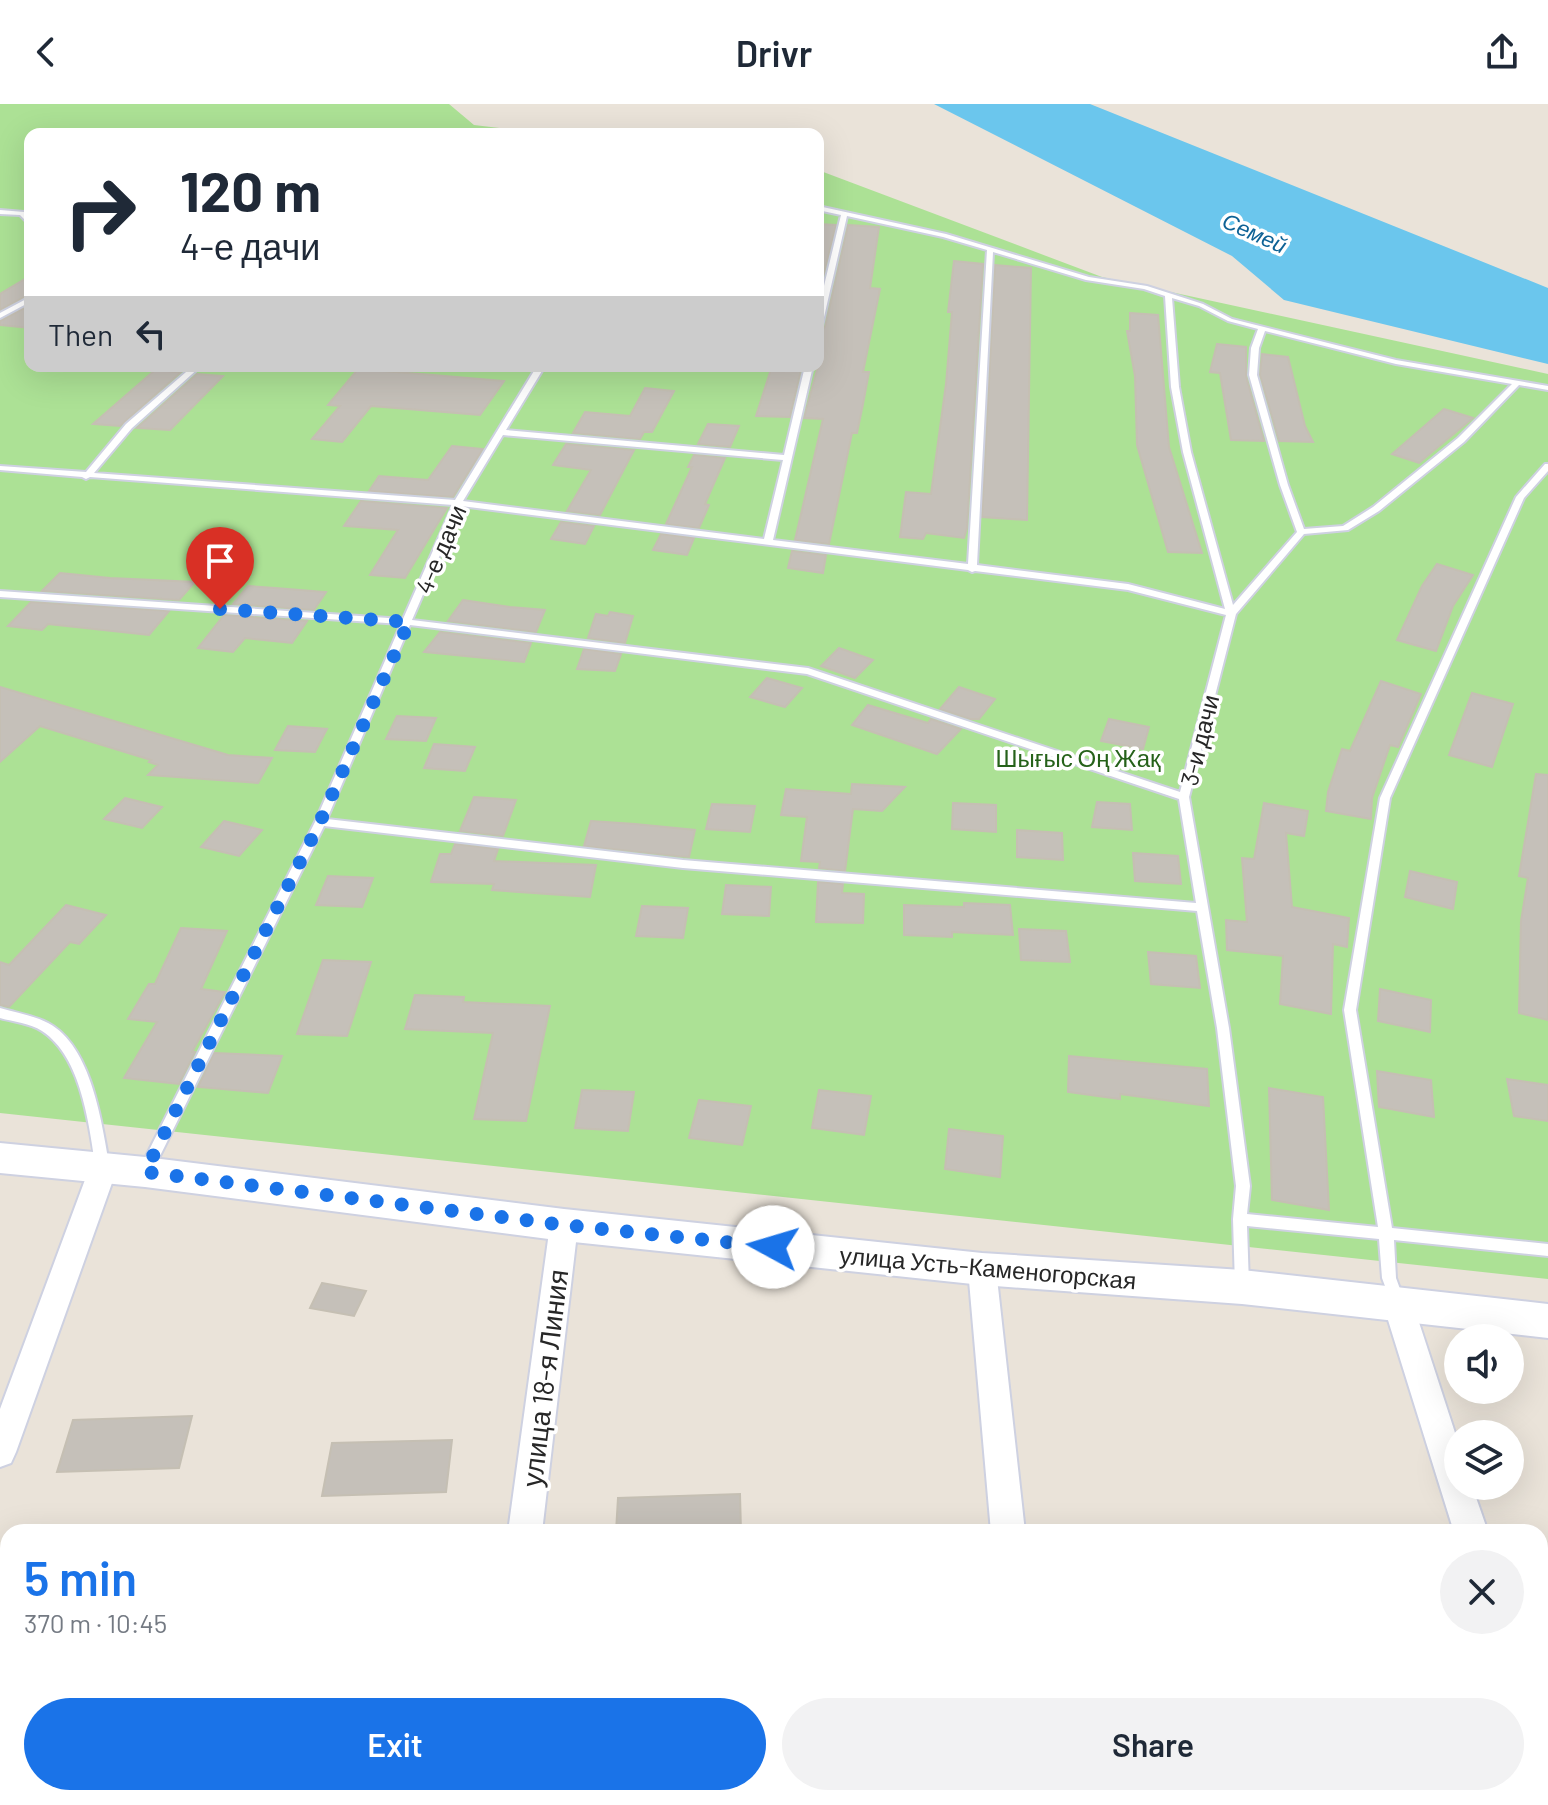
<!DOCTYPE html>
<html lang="en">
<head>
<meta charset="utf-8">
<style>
	body { margin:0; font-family:Barlow,sans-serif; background:#f2f2f3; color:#1f2937; height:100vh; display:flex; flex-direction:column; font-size:30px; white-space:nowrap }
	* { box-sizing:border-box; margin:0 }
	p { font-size:26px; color:#747a83 }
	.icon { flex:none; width:44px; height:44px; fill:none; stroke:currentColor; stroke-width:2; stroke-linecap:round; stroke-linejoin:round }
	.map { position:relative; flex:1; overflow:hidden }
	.panel { position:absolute; left:0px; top:1420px; width:1548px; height:282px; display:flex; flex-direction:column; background:#fff; border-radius:24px 24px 0 0; box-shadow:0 8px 32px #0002 }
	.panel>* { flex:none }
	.top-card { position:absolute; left:24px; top:24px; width:800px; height:244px; border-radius:16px; box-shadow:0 8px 32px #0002; background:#fff; color:#1f2937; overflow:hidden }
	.buttons { position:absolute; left:1444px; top:1220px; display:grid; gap:16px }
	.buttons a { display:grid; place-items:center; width:80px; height:80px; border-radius:50%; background:#fff; box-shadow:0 8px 32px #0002; font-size:40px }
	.pin { position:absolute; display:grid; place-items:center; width:68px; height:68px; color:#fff; margin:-82px -34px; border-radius:50% 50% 50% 0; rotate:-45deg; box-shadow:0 0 8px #0007 }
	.pin .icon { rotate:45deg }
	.me { position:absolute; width:88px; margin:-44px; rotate:276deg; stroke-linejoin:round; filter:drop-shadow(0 0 6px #0008) }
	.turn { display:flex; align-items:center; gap:28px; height:168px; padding:0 24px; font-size:36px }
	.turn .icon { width:104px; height:104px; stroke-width:2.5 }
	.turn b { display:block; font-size:56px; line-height:68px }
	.then { display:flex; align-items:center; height:76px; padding:0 24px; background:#0003; gap:16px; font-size:30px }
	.round { display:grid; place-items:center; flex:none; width:84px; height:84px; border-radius:42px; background:#f2f2f3 }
	.summary { display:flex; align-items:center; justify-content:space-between; height:136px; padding:0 24px }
	h1 { font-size:48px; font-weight:600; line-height:60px; color:#1a73e8 }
	.primary-button { display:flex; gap:16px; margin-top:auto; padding:16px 24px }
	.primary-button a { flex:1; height:92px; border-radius:48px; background:#1a73e8; color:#fff; font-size:32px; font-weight:600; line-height:92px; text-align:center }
	.primary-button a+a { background:#f2f2f3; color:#1f2937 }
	header { display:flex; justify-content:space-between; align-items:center; height:104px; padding:0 24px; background:#fff; font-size:36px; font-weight:600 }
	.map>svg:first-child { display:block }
	.green { fill:#ace195 }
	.water { fill:#6bc6ed }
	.building { fill:#c5c0b9; stroke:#c5bfb3; stroke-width:2 }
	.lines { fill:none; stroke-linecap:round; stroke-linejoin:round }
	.lane-casing { stroke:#ced1e1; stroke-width:4 }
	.street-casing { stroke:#ced1e1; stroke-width:4 }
	.secondary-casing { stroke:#ced1e1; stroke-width:4 }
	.lane { fill:#fff; fill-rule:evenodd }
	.street { fill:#fff; fill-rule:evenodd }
	.secondary { fill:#fff; fill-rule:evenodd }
	.route { stroke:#1a73e8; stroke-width:14; stroke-dasharray:0 25.2 }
	.labels { text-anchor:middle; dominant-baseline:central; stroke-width:7; stroke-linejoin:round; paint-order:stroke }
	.far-water-label { font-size:22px; font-style:italic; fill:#0e6295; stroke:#fff }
	.street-label { font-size:24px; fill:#272727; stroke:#fff }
	.park-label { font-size:24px; fill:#26621a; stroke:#fff }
	.near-street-label { font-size:28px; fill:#272727; stroke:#fff }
</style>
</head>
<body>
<header><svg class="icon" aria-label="back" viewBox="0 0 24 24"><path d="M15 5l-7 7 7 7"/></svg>Drivr<svg class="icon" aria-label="share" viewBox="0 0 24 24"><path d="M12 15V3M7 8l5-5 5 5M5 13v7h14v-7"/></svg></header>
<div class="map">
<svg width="1548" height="1701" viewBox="0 0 1548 1701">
	<rect width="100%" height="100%" fill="#eae3d9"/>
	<path class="green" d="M0,0H449L474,21L550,30H30V262H818V66L1102,173L1548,270V1175L0,1009Z"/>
	<path class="water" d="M934,0H1090L1548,184V260L1284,196L1232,152Z"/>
	<path class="building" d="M818,120L836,121L818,194Z
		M848,121L879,123L870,184L880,185L863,268H869L863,300L857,329H852L829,440L795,436L823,315L804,314L818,262V227L825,223Z
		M954,157L983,160L967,424L964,434L926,429L923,435L900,433L906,388L931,390L946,280L952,208H948Z
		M995,161L1031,164L1027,416L982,413Z
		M30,172V190L0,206V190Z
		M30,201V224L0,221V217Z
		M1130,209L1158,211L1169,343L1202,449L1168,448L1137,341L1135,272L1127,227H1130Z
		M1217,240L1246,243V272L1264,337L1231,336L1220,269L1210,268Z
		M1262,250L1288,253L1305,322L1313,338L1279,337L1260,271Z
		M772,262H802L790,313L756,312Z
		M358,265L433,271L504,277L480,311L371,302L342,338L312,335L340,302L328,301Z
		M155,266L181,268L120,322L93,320Z
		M197,270L223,272L170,326L137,324Z
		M645,284L674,287L652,328H644L640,335L573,329L585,308L630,312Z
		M1444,305L1473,314L1419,359L1392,350Z
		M708,320L739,322L730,343L698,340Z
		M566,340L634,346L600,411L567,407L591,366L553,361Z
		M452,342L483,345L453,393L369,387L379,372L428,376Z
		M694,351L725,354L705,400L709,401L699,424L666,420L692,363H688Z
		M361,397L447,404L405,474L370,471L398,426L344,422Z
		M561,418L594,422L585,440L551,435Z
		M661,430L694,434L687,451L653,446Z
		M792,447L826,451L823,469L788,464Z
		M1437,460L1473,471L1453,502L1436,547L1397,536L1422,482Z
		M60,469L110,474L195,478L179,496L42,487Z
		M248,482L275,484L326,488L314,506L233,500Z
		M463,496L510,503L545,506L536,528L448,517Z
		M31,498L169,507L149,531L48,520L42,526L8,522Z
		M610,508L633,512L625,539L588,534L596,510L608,512Z
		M224,511L307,517L292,539L245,534L233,548L198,544Z
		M440,528L531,539L524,558L424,548Z
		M839,544L873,556L855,574L821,562Z
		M584,545L621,550L615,567L577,565Z
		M767,574L802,584L785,603L750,593Z
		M1381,577L1421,590L1398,643L1390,641L1372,694L1371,715L1326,707L1328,688L1342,645L1350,647Z
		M0,583L228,651L272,654L258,679L148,671L158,661L149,658L151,656L40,622L0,658Z
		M959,583L995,595L979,615H970L940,605Z
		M1472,589L1513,600L1492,663L1449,651Z
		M868,601L928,619L931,615L961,625L937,650L852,621Z
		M397,612L436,614L426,637L386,635Z
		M1109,615L1149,623L1143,645L1101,637Z
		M288,622L327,625L315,648L275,646Z
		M434,640L475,643L465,667L424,664Z
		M1536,670L1548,671V916L1519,909L1521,817L1528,774L1519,772Z
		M852,680L905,683L882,707L853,705L845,767L819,764L820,758L801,757L807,713L781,711L786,685L851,690Z
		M474,693L516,696L503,732L460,727Z
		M125,694L162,703L142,724L104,715Z
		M1097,698L1130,700L1132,726L1092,723Z
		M953,699L996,701V728L952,725Z
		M1264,699L1308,707L1304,732L1286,729L1292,803L1349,814L1347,843L1333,840L1331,910L1280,900L1283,852L1227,846L1226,816L1247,818L1242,754L1254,755Z
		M712,700L755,702L750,728L706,725Z
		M224,717L262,726L239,752L201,743Z
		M591,717L635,720L695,726L689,753L677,752L584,742Z
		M1017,726L1062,729L1063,756L1017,753Z
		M455,740L498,745L494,757L596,761L590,793L492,786L494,780L431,778L440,750H451Z
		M1133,749L1178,752L1181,780L1135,777Z
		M1410,767L1457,778L1453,805L1405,793Z
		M328,772L373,774L362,803L316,801Z
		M818,778L843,780L842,789L864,790L863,819L816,818Z
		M726,781L771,783L769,812L722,810Z
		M964,799L1010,801L1013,831L952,828V833L904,831V801L964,803Z
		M66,801L106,811L79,840L70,838L9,903L0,901V858L9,861Z
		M642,802L688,804L683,834L636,832Z
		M181,824L227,827L201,885L225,888L192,948H195L179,980L124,974L157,918L128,915L149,880H155Z
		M1019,825L1066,827L1070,858L1021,856Z
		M1148,848L1196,852L1200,884L1151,880Z
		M323,856L371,858L347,932L297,930Z
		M1380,885L1431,896L1430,928L1378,917Z
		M415,891L464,893L463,898L550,902L526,1017L474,1015L493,929L405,925Z
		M214,949L282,952L268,989L198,983Z
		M1069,952L1207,965L1209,1002L1120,990V995L1068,988Z
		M1377,967L1431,976L1434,1013L1379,1003Z
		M1507,975L1548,981V1017L1514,1012Z
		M1269,984L1323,993L1329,1106L1272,1096Z
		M582,986L634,988L628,1027L575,1024Z
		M819,986L871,992L864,1031L812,1024Z
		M699,996L751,1002L742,1041L689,1034Z
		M949,1025L1003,1032L1000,1073L945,1065Z
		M322,1179L366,1187L354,1212L310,1204Z
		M192,1312L179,1364L57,1368L73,1316Z
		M452,1336L446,1388L322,1392L332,1339Z
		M740,1390L741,1428H616L618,1394Z"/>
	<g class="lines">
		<g class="lane-casing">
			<path id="lane" d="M818,102L946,130L1089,173L1147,182L1203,200L1232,215L1396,256L1548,282V286L1519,281L1464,338L1379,407L1348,426L1304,430L1236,510L1189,693L1229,924L1250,1082L1247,1110L1378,1123L1344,906L1380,694L1516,393L1545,360H1548V367L1524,394L1390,694L1356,906L1392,1124L1548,1140V1152L1394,1136L1396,1174L1404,1196L1402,1201L1397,1202L1392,1201L1382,1174L1379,1135L1247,1122L1249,1181L1247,1185L1242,1187L1237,1185L1235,1181L1233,1115L1236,1082L1217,924L1197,807L683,764L324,722L151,1070L146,1072L141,1070L139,1066L315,718L401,520L0,493V487L403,515L453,401L90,373L86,375L82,373L0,366V362L86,368L126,320L193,262H201L132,324L94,369L455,396L537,262H545L506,326L784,351L805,262H813L773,436L968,460L987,146L943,133L847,112L822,222L818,224V207L841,111L818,106ZM993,148L1086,176L1144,185L1165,192L1171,283L1183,348L1225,505L1128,480L977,461ZM1172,194L1199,202L1228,217L1258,225L1251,244L1249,271L1280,381L1297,428L1233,501L1191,348L1179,283ZM1265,227L1396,260L1512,280L1458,334L1373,403L1343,422L1304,425L1288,381L1257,271L1259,244ZM503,331L783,356L764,435L463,397ZM461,402L968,466L972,468L975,467L1128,486L1226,511L1180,688L808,564L412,516ZM410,521L807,570L1179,695L1196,799L683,756L327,715Z
				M0,106L24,108L30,114V119L27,118L20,111L0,110Z
				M30,193V198L0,214V209Z
				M0,904C16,909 33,911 48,919C92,942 102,1020 110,1065L108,1069L103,1071L98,1069L96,1065C89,1022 82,953 42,927C30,919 14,918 0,914Z"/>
		</g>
		<g class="street-casing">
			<path id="street" d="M103,1054L113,1057L117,1065L16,1348L11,1359L0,1363V1305L89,1065L93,1057Z
				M564,1109L574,1113L578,1121L542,1428H508L550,1121L554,1113Z
				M982,1153L992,1156L996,1165L1025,1428H991L968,1165L972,1156Z
				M1398,1187L1408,1191L1413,1200L1458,1338V1382H1472L1488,1428H1454L1383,1200L1388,1191Z
				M1540,1629L1548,1632V1690L1540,1687Z
				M473,1694H511L510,1701H472Z
				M1016,1694H1054L1055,1701H1017Z"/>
		</g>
		<g class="secondary-casing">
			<path id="secondary" d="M0,1039L145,1053L564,1105L982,1149L1242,1166L1548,1200V1234L1242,1200L982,1181L564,1137L145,1083L0,1069Z"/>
		</g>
		<use href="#lane" class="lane"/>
		<use href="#street" class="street"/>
		<use href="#secondary" class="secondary"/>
	</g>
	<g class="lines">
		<path class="route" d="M220,505L409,518L320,718L145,1068L564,1121L773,1143"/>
	</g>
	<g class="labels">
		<g class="far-water-label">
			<text transform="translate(1255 128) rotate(24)">Семей</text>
		</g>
		<g class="street-label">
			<text transform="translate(440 445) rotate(-67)">4-е дачи</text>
			<text transform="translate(1199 636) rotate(-76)">3-и дачи</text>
			<text transform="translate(988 1163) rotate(5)">улица Усть-Каменогорская</text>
		</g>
		<g class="park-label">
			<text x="1078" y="653">Шығыс Оң Жақ</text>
		</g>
		<g class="near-street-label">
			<text transform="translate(544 1274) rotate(-83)">улица 18-я Линия</text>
		</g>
	</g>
</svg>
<div class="buttons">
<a><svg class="icon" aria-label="sound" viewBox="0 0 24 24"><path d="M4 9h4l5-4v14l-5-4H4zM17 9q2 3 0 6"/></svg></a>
<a><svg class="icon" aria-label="layers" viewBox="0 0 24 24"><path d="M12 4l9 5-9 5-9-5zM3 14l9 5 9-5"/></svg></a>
</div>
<div class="pin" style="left:220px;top:505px;background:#d93025"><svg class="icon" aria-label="arrive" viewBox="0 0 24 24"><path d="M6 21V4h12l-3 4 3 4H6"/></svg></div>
<svg class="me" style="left:773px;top:1143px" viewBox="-20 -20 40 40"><circle r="19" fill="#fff"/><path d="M0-13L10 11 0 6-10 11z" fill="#1a73e8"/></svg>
<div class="top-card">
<div class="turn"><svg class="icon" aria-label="right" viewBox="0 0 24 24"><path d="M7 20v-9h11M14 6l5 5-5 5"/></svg><div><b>120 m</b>4-е дачи</div></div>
<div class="then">Then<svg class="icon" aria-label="left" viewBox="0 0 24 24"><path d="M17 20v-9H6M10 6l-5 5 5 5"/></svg></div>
</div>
<section class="panel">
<div class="summary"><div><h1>5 min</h1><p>370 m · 10:45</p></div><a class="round"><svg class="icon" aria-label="close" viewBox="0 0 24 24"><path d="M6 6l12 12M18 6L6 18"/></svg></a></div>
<div class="primary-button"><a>Exit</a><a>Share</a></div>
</section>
</div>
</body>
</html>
